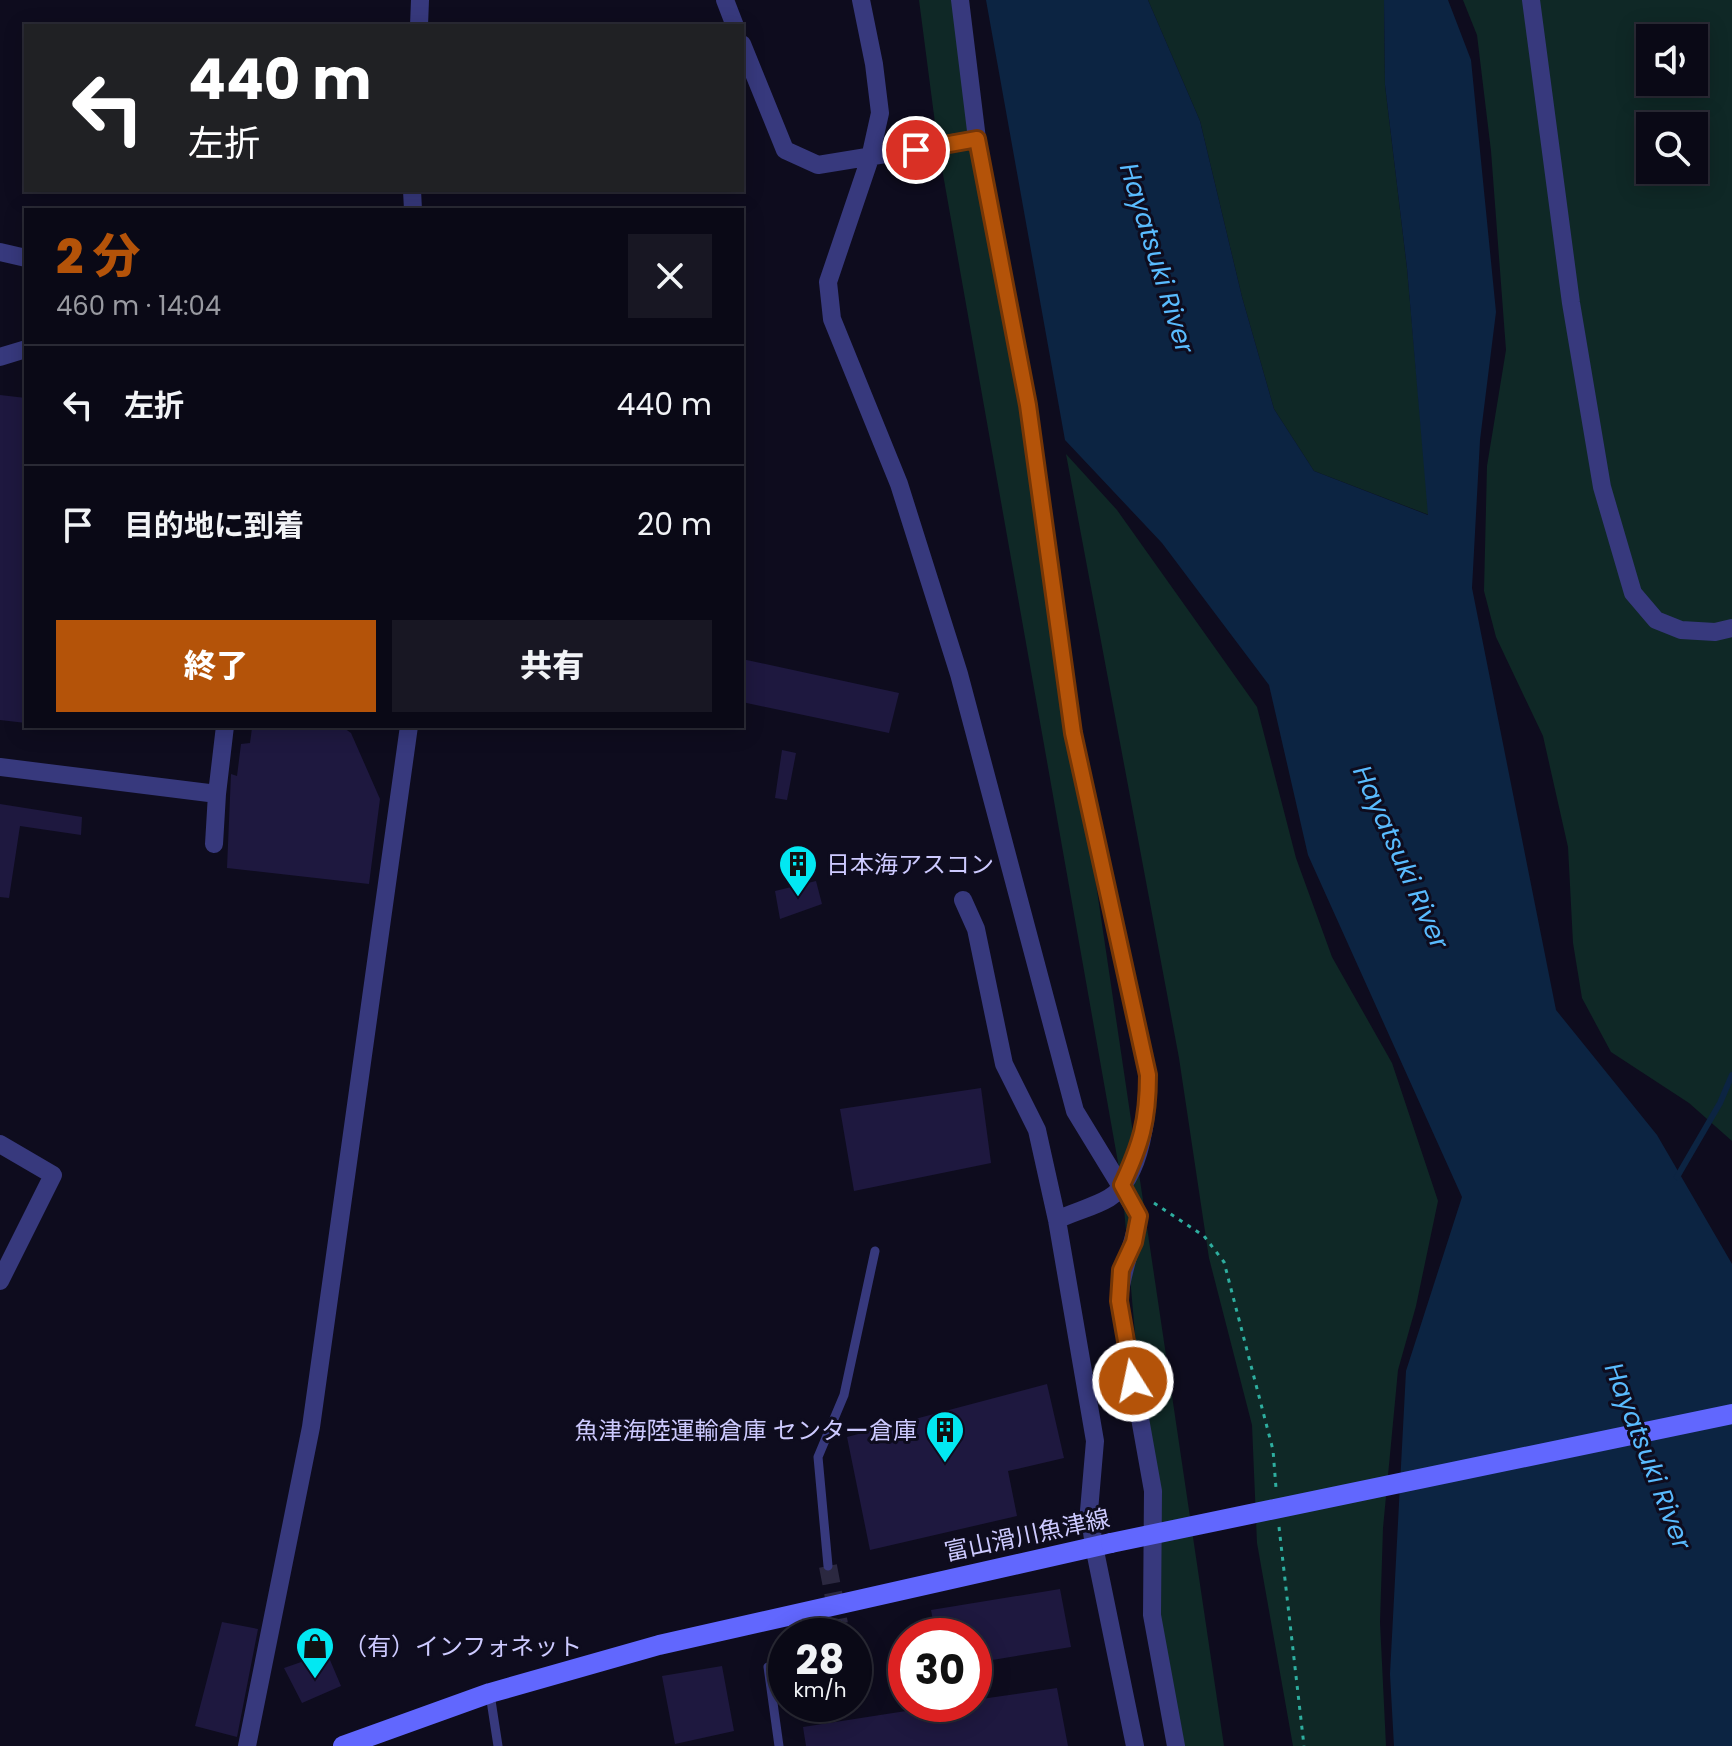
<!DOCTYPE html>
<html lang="ja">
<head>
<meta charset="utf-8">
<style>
	body { margin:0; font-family:Poppins,"Noto Sans JP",sans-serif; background:#181723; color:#f1f3f6; height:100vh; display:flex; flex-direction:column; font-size:30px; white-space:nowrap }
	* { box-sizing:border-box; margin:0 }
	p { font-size:26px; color:#999aa1 }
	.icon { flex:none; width:44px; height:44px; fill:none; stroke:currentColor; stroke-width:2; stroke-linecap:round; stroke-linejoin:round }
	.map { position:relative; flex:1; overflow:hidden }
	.details { position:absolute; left:24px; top:208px; width:720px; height:520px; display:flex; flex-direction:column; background:#0a0916; border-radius:0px; box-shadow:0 4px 20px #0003,0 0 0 2px #2a2a35 }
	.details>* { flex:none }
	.top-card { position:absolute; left:24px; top:24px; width:720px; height:168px; border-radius:0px; box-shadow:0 4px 20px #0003,0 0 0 2px #2a2a35; background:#202124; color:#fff; overflow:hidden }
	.controls { position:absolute; left:1636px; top:24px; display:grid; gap:16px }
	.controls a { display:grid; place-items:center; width:72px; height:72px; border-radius:0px; background:#0a0916; box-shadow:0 4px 20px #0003,0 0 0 2px #2a2a35; font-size:40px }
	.speed { position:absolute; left:768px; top:1618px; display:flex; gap:16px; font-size:40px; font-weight:700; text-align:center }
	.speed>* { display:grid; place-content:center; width:104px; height:104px; border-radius:50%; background:#0a0916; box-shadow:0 4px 20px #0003,0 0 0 2px #2a2a35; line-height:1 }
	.speed small { font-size:20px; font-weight:400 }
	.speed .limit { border:12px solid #d22; background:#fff; color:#111 }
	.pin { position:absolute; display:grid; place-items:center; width:68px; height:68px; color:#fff; margin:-34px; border:4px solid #fff; border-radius:50%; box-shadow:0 2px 8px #0007 }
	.me { position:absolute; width:88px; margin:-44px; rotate:350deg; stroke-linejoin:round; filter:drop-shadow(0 0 6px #0008) }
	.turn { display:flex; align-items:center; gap:28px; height:168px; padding:0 32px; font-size:36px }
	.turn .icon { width:104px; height:104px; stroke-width:2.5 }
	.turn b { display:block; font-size:56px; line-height:68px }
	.round { display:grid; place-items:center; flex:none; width:84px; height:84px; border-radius:0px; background:#181723 }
	.headline { display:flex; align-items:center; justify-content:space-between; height:136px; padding:0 32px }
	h1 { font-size:48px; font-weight:800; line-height:60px; color:#b45309 }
	.primary-button { display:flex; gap:16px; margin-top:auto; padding:16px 32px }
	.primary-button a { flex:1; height:92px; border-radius:0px; background:#b45309; color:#fff; font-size:32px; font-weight:800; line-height:92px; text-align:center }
	.primary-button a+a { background:#181723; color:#f1f3f6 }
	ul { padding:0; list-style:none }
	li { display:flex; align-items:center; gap:24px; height:120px; padding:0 32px; border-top:2px solid #2a2a35 }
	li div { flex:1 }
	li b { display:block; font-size:30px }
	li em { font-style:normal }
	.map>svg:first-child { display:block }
	.green { fill:#0f2826; fill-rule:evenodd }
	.water { fill:#0c2442 }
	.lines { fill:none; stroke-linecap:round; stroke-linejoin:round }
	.stream { stroke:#0c2442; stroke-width:6 }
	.building { fill:#1e183f }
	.street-tunnel { stroke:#2b2840; stroke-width:18; stroke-dasharray:18 9; stroke-linecap:butt }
	.path { stroke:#2eae9f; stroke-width:3; stroke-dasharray:4 6; stroke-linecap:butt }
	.lane { stroke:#37397d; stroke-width:9 }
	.street { stroke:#37397d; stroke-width:18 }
	.secondary { stroke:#6167fe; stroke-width:20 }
	.secondary-bridge { stroke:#6167fe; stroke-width:20 }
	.route-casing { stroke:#753606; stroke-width:20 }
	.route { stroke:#b45309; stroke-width:14 }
	.labels { text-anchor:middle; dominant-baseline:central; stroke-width:6; stroke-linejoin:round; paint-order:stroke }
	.poi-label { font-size:24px; fill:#cdcaff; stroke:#0e0c1e; text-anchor:start }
	.street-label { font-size:24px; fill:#cdcaff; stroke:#0e0c1e }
	.water-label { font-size:26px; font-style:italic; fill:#59bbfe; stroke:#0e0c1e }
</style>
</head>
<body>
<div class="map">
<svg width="1732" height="1746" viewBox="0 0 1732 1746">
	<rect width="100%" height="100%" fill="#0e0c1e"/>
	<path class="green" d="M919,0H952L1069,702L1224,1746H1171L1122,1185L938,146Z
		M1148,0H1384L1385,85L1407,268L1429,515L1314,471L1274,409L1242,297L1200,121Z
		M1463,0H1732V1141L1689,1103L1611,1052L1582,998L1573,943L1568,847L1543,736L1496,637L1484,591L1487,466L1506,350L1491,151L1477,35ZM1650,38H1694V82H1650ZM1650,126H1694V170H1650Z
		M1066,454L1117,510L1257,707L1296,858L1332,957L1392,1063L1438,1201L1416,1306L1398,1370L1383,1528L1380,1622L1386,1746H1293L1257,1543L1252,1425L1209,1258L1179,1058Z"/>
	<path class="water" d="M986,0H1148L1200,121L1242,297L1274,409L1314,471L1428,515L1407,268L1385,85L1384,0H1448L1471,60L1496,312L1480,440L1472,588L1556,1010L1657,1135L1732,1264V1746H1394L1390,1674L1406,1371L1462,1197L1308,855L1269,685L1162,543L1065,440Z"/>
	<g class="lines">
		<path class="stream" d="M1677,1177L1720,1103L1732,1075"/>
	</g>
	<path class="building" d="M0,395L26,398V723L0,720Z
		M742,659L899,693L889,733L742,702Z
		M264,726H341L351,733L380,799L369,884L227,868L231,774L237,776L241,744L250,743L252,728Z
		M782,750L796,753L787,800L775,798Z
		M0,804L82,817L81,835L20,826L9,898L0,897Z
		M816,881L822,904L780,919L775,891Z
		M981,1088L991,1163L854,1191L840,1109Z
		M1047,1384L1064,1458L1008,1471L1017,1516L870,1550L847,1437Z
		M1060,1589L1071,1647L974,1663V1636H936L931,1610Z
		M222,1622L258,1629L237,1737L195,1726Z
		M327,1653L341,1686L302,1703L284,1668Z
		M722,1666L734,1731L675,1744L662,1676Z
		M1057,1688L1068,1746H806L803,1727L951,1704H974V1700Z"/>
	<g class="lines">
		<path class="street-tunnel" d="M828,1566L839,1624"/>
		<path class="path" d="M1154,1203L1204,1236L1224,1262L1273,1450L1276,1488
			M1279,1527L1304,1746"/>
		<path class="lane" d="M828,1566L818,1457L844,1395L875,1251
			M839,1624L841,1636
			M490,1694L498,1746
			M779,1746L768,1667L786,1662"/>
		<path class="street" d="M725,0L735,26
			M861,0L874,64L880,113L870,158L828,282L832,319L899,484L959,674L1075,1111L1139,1216C1133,1246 1121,1271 1119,1301L1153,1491L1152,1615L1176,1746
			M960,0L977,139L1028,405L1073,733L1148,1075C1148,1110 1143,1177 1109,1198C1094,1207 1073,1212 1057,1220
			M1531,0L1571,303L1602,487L1633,593L1656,620L1681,630L1715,632L1732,628
			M419,26L420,0
			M742,44L785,150L818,165L977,139
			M412,190L413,210
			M0,252L26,258
			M0,357L26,349
			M0,767L217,794L214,844
			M217,794L225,726
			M963,900L976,929L1004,1064L1037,1130L1057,1220L1095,1441L1089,1511L1094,1546L1135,1746
			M0,1144L53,1175L0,1281
			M247,1746L311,1427L409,726"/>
		<path class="secondary" d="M343,1746L490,1693L659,1645L1111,1543"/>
		<path class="secondary-bridge" d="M1111,1543L1732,1414"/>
	</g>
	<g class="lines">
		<g class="route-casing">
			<path id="route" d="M916,150L977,139L1028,405L1073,733L1148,1075C1148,1121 1141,1144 1122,1185L1139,1216L1134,1242L1121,1270L1119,1301L1133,1381"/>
		</g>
		<use href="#route" class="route"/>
	</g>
	<defs>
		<g id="building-pin" transform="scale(2)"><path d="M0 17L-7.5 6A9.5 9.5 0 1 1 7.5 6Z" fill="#02e8f2" stroke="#0e0c1e"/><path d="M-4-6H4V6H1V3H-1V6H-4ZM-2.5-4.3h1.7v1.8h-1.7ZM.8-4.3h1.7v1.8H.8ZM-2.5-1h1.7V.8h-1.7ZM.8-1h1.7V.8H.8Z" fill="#111"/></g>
		<g id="shop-pin" transform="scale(2)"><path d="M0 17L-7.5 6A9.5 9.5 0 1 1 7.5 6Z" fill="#02e8f2" stroke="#0e0c1e"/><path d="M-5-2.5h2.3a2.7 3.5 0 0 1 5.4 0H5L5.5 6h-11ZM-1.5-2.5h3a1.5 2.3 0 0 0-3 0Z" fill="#111"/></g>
	</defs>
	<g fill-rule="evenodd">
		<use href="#building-pin" x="798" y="864"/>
		<use href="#building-pin" x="945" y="1430"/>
		<use href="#shop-pin" x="315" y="1646"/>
	</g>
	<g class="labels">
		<g class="poi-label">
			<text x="826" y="864">日本海アスコン</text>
			<text x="917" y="1430" text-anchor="end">魚津海陸運輸倉庫 センター倉庫</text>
			<text x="343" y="1646">（有）インフォネット</text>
		</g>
		<g class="street-label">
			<text transform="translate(1027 1535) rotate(-12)">富山滑川魚津線</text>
		</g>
		<g class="water-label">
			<text transform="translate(1157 258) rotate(73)">Hayatsuki River</text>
			<text transform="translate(1401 857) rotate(66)">Hayatsuki River</text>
			<text transform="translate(1648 1456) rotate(69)">Hayatsuki River</text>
		</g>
	</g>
</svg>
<div class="controls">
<a><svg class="icon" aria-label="sound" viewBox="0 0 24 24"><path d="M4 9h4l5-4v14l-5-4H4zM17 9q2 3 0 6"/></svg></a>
<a><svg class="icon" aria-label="search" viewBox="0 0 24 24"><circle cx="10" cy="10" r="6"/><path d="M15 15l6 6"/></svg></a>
</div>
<div class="speed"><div>28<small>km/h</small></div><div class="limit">30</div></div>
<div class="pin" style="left:916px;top:150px;background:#d93025"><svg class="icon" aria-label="arrive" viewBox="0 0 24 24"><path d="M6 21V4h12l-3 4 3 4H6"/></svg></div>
<svg class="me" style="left:1133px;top:1381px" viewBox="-20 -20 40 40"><circle r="17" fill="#b45309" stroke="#fff" stroke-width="3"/><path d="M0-11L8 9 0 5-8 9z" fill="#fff"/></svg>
<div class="top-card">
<div class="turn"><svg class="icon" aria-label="left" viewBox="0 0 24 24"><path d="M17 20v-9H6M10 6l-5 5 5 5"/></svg><div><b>440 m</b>左折</div></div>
</div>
<section class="details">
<div class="headline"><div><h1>2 分</h1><p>460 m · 14:04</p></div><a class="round"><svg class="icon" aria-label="close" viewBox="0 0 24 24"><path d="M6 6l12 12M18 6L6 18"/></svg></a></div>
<ul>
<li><svg class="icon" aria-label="left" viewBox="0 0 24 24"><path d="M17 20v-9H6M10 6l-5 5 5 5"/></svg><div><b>左折</b></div><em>440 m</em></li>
<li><svg class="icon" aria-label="arrive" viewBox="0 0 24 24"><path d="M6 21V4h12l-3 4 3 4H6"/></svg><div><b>目的地に到着</b></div><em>20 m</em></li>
</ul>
<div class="primary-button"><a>終了</a><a>共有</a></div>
</section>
</div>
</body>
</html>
